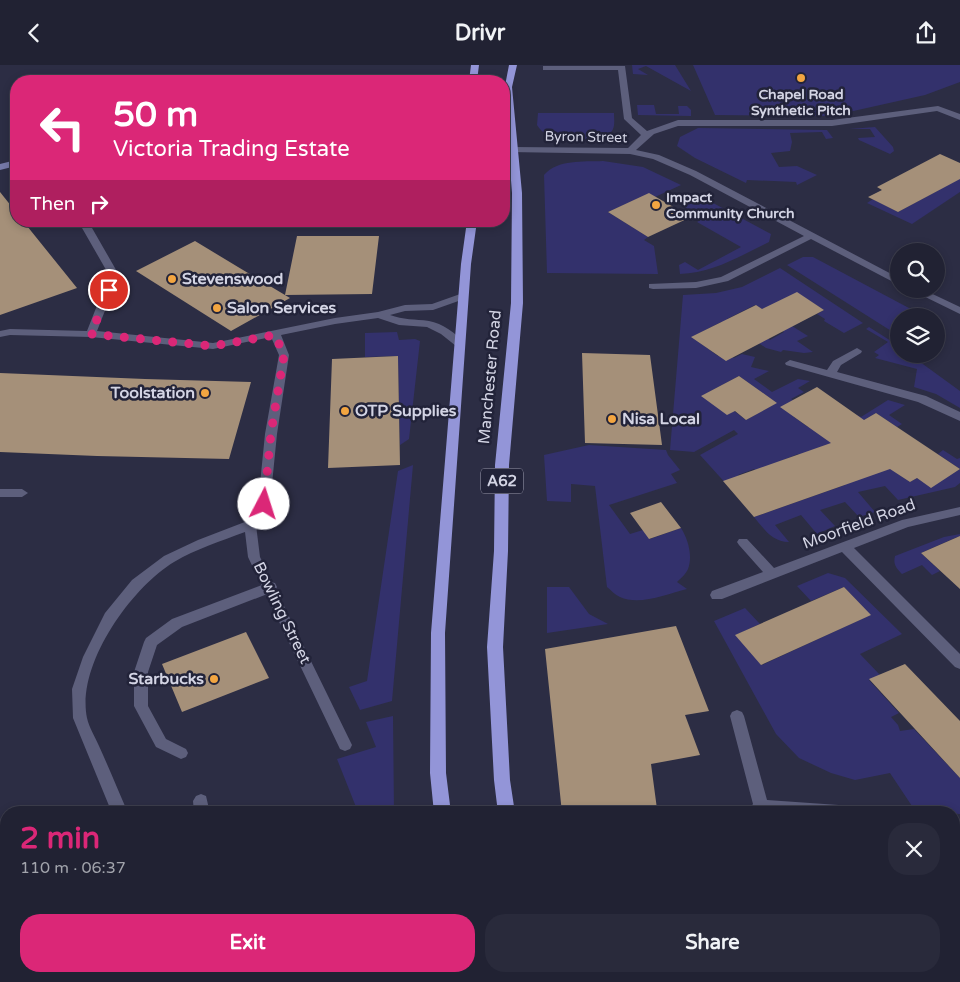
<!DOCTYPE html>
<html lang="en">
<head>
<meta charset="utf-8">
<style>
	body { margin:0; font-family:"Varela Round",sans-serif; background:#292a3b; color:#f1f3f6; height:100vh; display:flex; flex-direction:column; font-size:19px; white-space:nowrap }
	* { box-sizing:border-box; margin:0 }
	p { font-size:16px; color:#a2a4ac }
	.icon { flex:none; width:28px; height:28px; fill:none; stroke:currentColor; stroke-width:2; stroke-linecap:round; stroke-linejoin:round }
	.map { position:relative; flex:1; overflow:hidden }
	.panel { position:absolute; left:0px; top:741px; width:960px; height:176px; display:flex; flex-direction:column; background:#212233; border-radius:20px 20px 0 0; box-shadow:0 2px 8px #0003,0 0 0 1px #3e3f4e }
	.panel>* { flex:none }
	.guide { position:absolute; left:10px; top:10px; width:500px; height:152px; border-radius:20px; box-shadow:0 2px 8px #0003,0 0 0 1px #3e3f4e; background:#db2777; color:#fff; overflow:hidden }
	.buttons { position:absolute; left:890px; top:178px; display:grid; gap:10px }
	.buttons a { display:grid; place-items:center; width:55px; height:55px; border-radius:50%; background:#212233; box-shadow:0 2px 8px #0003,0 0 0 1px #3e3f4e; font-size:25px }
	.pin { position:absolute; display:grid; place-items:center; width:42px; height:42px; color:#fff; margin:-21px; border:2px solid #fff; border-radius:50%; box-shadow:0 1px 5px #0007 }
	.me { position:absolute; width:55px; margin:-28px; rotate:5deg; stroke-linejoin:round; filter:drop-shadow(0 0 4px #0008) }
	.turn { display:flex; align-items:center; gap:18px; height:105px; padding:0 20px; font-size:22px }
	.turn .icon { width:65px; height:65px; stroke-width:2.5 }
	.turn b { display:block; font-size:35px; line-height:42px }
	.then { display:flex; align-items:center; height:48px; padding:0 20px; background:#0003; gap:10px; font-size:19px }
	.round { display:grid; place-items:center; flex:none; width:52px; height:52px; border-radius:20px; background:#292a3b }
	.summary { display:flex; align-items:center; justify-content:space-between; height:85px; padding:0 20px }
	h1 { font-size:30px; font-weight:800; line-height:38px; color:#db2777 }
	.primary-button { display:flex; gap:10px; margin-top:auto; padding:10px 20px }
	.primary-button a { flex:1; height:58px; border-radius:20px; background:#db2777; color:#fff; font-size:20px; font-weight:800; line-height:58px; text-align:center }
	.primary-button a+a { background:#292a3b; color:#f1f3f6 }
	header { display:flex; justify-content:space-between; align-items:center; height:65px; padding:0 20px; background:#212233; font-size:22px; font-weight:800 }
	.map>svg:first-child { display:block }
	.green { fill:#33316c; fill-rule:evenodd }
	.building { fill:#a59079 }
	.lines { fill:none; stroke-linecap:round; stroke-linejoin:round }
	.service { fill:#5d5f7c; fill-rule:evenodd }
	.minor { fill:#5d5f7c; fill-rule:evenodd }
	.secondary { fill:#7679a8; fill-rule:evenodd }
	.trunk { fill:#9395d8; fill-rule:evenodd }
	.route { stroke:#db2777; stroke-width:9; stroke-dasharray:0 16.2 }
	.poi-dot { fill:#f2a541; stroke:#222339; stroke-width:2 }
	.labels { text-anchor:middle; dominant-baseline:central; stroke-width:5; stroke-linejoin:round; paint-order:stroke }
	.far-poi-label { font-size:14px; font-weight:bold; fill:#d3d4e4; stroke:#222339 }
	.far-street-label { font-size:14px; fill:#d3d4e4; stroke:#222339 }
	.shield { fill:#222339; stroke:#9e9fb1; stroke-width:1 }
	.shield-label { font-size:15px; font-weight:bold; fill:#d3d4e4 }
	.poi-label { font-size:16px; font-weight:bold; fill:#d3d4e4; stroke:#222339; text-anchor:start }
	.street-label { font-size:16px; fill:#d3d4e4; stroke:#222339 }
</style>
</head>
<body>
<header><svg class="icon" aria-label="back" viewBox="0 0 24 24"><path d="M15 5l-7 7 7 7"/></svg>Drivr<svg class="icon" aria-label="share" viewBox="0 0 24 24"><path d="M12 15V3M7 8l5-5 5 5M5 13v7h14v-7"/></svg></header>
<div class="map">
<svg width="960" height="917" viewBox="0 0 960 917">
	<rect width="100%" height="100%" fill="#2c2d44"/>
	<path class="green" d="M632,0H675L691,26L646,1L638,4L648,10L633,9Z
		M693,0H960V17L925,30L831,51L715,50Z
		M637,40H654L656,49H679L678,41H687L691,45V51L638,50Z
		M538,48H614C614,52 615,60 613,64C608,77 564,76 553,72C546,70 541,66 537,60Z
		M875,62L893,82L894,86L890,89L859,75L858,73L875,72L870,64H849Z
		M698,63L827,65L833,73L826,74L822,67L790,68L792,77L790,86L771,88L779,102L797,101L817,110L797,120L796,117L747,115L746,118L695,93L677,81L680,72Z
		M603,96L643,102L681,120L655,132L649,129L608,147L648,172L644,175L654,181L658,209L547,208L544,110C558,94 583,97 603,96Z
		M960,107V127L912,159L867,138L873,134L898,147L937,126Z
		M700,131L771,169L769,177C740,191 713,208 680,209L679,200L685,197L698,205L741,182L697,157L704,153L681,140Z
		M803,192H813L924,251H899V267L896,269L787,200Z
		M780,203L863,258L844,268L824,256L825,254L817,249L824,245L797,228L784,256L808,271L797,276L813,287L804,288L783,285L781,287L766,283L750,272L746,273L721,257L692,272L718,291L726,287L734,293L742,289L755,292L751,302L769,306L754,314L772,327L798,314L810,316L798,323L804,327L791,334L793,335L794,352L808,362L815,358L828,367L857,350L861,352L888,335L905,340L889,350L902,359L897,362L876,348L841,369L910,417L917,413L931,422L960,404L938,389L943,385L957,394L960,393V418L955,422L898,435L885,421L858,427L875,447L859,452L845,437L820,445L835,461L817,469L801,450L775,460L789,477C772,477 764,464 754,452L845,420L805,396L798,389L781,396L761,411L754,404L738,410L743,417L729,422L700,390L738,369L734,365L694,387L670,385L683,230L716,228L742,222ZM755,240L782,257L775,261L784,267L770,275L761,268L753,272L727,254ZM739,311L776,338L746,355L709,327Z
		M869,262L899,281V289H909L960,326V343L936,329L914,322L917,304L875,293L879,290L874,287L888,277L866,264Z
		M397,267L399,275L415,274L420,276L409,374L400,380L398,291L365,292V268Z
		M589,380L666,385L668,390L680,405L671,409L677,418L609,440L630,469L643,465L650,474L681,463C688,474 693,491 688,504C686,509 681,513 677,517L687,524C667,529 639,541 620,532C615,530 611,525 607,522L595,421L571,419V437L547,436L544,390Z
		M413,400L392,636L360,645L349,622L367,616L398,406Z
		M960,469V474L957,472L921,488L940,506L932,510L922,500L902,509C896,503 893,499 895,491L944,472Z
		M828,508L845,513L902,569L860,589L880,610L869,615L899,648L891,652L898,660L900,666L914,664L960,713V749L916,747L890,708L855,715L831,708L799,693L776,669L714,556L745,543L760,559L736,570L762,600L870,550L844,522L811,536L797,521Z
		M547,522H569L589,549L608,559L547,568Z
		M393,651L394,747H358L337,694L376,682L366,657Z
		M618,911H687L690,917H611Z"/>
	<path class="building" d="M940,89L960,98V114L898,147L868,132L882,125L877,122Z
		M0,127L16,147V156H23L77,223L0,250Z
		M649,128L691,152L648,172L608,147Z
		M297,171H379L372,229L285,230Z
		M195,176L238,202L290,233L231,266L136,206Z
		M797,227L824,245L726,296L691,272L756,240L762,244Z
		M582,288L650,290L662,380L585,378Z
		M398,291L400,400L328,403L332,294Z
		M0,308L145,314L251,317L229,394L97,391L0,387Z
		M739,311L777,338L746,355L735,346L727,350L701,331Z
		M817,322L864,355L876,348L960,404L931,423L917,413L910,417L890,404L754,452L723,416L831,378L780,342Z
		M661,437L681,463L649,474L630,448Z
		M960,471V524L921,488Z
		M844,522L871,550L761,600L735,570Z
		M676,561L709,646L685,650L700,690L651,699L657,744L562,748L545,584Z
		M246,567L269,613L182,647L162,599Z
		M905,599L960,656V713L869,614Z"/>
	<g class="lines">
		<path class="service" d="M78,156H88L119,210L97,266L213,278L335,253L378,247L405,240L432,239L463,228L467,229V233L433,245L405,246L390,250C403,255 415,254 429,256C442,258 457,269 465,279L464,281H456L441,269L427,262L399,260L378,253L335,259L281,270L289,290L277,369L270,439L254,463H246L244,460L258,439L265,369L279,290L271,272L213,284L91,272L10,270L0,272V266L10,264L87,266L109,210Z
			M270,517L275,518L277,522L275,526L182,562L157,580L148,607V641L166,674L186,684L188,688L186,692L181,694L156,682L134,641V607L144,577L146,573L172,554Z
			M201,729L206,731L210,748H194L193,736L196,731Z
			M213,911H231V917H213Z
			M310,911H328L327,917H309Z"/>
		<path class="minor" d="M543,1H625L632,53L647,66L678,55H832L938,41L960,49V55L937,46L832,61H678L654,69L636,85L659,90L696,106L899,213V220L811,174L728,216L696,223L653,224L649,223V219L696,217L721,212L804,171L690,110L653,94L630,89L509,87L508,85L512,82L628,83L641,70L624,54L618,5H543Z
			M909,224H922L960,242V249Z
			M857,283L862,286L861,288L841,300L837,307L926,331L960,347V356L918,337L786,300L785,298L790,295L827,305L833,296Z
			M0,424H22L28,428L22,432H0Z
			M960,442V450L908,462L854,483L960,589V604L955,602L842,487L722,534H712L710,530L712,526L763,507L739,480L737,477L739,474H747L774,503L902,455Z
			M250,455L254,457L256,460L260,492L352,680L350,684L345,686L340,684L248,492L245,467C221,476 196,484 174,497C131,523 76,600 87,653C89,662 95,672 99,681C109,703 118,725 128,748H112L73,653L72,624L83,592L105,548L132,515L164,491L198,475Z
			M737,645L742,647L744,651L767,735L853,741L858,743L860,748H746L753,739L730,651L732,647Z
			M140,911H158L159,917H141Z"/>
		<path class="secondary" d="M504,82H512L516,85L512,88H504Z
			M16,95V101L0,105V99Z"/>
		<path class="trunk" d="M471,0H479L477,16H469Z
			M509,0H517L512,22L522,128L523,238L509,400L508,486L503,582L510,715L515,748H498L494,715L487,582L494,486L495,400L511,238L512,128L504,26Z
			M467,156H477L471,199L445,568L446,708L451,748H434L430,708L431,568L461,199Z
			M454,911H472L473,917H455Z
			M477,911H503L501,917H475Z
			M527,911H545L546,917H528Z"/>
	</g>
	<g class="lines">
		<path class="route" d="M109,225L91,269L213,281L275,270L284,290L271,368L264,439"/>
	</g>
	<g class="poi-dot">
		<circle cx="801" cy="13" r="5"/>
		<circle cx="656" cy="140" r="5"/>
		<circle cx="172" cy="214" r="5"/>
		<circle cx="217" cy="243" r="5"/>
		<circle cx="205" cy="328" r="5"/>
		<circle cx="345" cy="346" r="5"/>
		<circle cx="612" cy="354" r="5"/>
		<circle cx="214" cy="614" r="5"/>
	</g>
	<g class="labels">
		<g class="far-poi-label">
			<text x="801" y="29">Chapel Road<tspan x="801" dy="16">Synthetic Pitch</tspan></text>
			<text x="666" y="132" text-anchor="start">Impact<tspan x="666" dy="16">Community Church</tspan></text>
		</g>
		<g class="far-street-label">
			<text transform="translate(586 72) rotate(1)">Byron Street</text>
		</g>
		<rect class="shield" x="481" y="403.5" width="42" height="25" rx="4"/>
		<g class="shield-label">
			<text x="502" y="416">A62</text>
		</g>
		<g class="poi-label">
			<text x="182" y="214">Stevenswood</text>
			<text x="227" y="243">Salon Services</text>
			<text x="195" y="328" text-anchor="end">Toolstation</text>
			<text x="355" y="346">OTP Supplies</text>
			<text x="622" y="354">Nisa Local</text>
			<text x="204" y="614" text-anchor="end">Starbucks</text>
		</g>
		<g class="street-label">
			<text transform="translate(490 312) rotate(-85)">Manchester Road</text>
			<text transform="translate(859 459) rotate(-20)">Moorfield Road</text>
			<text transform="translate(282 548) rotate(64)">Bowling Street</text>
		</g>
	</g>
</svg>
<div class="buttons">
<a><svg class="icon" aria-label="search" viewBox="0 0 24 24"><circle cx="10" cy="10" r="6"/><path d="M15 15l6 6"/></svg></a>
<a><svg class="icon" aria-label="layers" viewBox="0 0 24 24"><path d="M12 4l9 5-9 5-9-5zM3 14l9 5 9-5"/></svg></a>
</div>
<div class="pin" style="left:109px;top:225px;background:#d93025"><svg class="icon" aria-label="arrive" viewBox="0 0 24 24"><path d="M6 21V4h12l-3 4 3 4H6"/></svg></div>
<svg class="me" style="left:264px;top:439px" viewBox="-20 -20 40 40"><circle r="19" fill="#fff"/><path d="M0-13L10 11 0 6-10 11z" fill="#db2777"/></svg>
<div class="guide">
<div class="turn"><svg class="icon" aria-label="left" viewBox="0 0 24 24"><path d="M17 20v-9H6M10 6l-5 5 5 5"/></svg><div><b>50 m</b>Victoria Trading Estate</div></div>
<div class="then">Then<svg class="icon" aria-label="right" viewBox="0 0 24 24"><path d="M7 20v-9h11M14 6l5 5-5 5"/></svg></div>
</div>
<section class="panel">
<div class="summary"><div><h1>2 min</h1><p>110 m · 06:37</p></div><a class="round"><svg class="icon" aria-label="close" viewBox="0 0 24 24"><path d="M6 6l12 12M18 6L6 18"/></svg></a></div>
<div class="primary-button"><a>Exit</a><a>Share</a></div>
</section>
</div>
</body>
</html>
